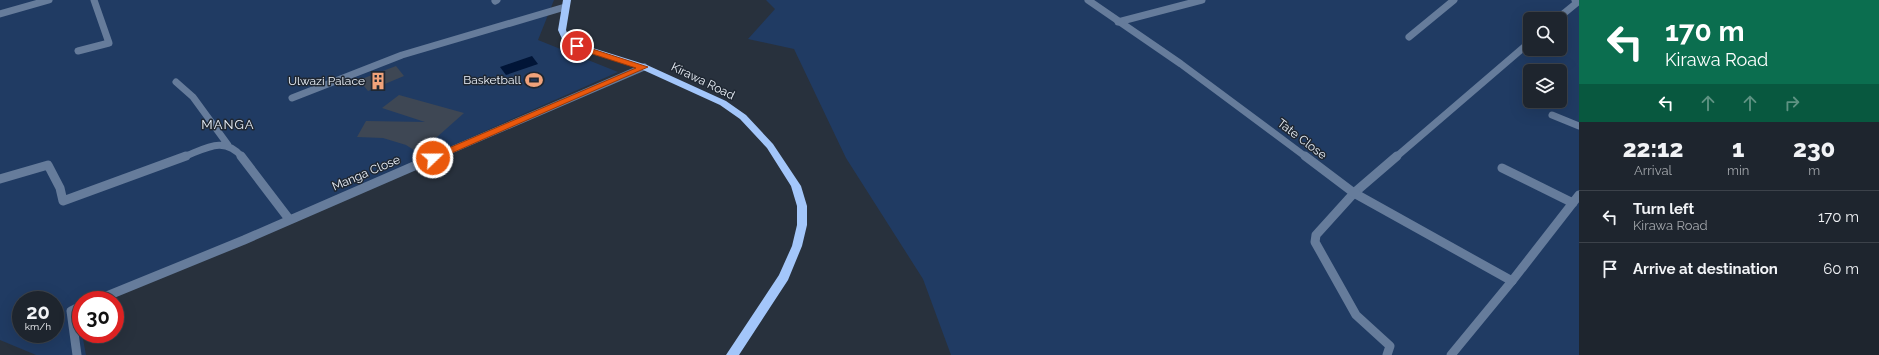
<!DOCTYPE html>
<html lang="en">
<head>
<meta charset="utf-8">
<style>
	body { margin:0; font-family:Raleway,sans-serif; background:#262d36; color:#f1f3f6; height:100vh; display:flex; flex-direction:column; font-size:15px; white-space:nowrap }
	* { box-sizing:border-box; margin:0 }
	p { font-size:13px; color:#a1a5aa }
	.icon { flex:none; width:22px; height:22px; fill:none; stroke:currentColor; stroke-width:2; stroke-linecap:round; stroke-linejoin:round }
	.map { position:relative; flex:1; overflow:hidden }
	.drawer { display:flex; flex-direction:column; background:#1e252e; width:300px }
	.drawer>* { flex:none }
	.guide { background:#0b6e4f; color:#fff; overflow:hidden }
	.fabs { position:absolute; left:1523px; top:12px; display:grid; gap:8px }
	.fabs a { display:grid; place-items:center; width:44px; height:44px; border-radius:6px; background:#1e252e; box-shadow:0 4px 16px #0002,0 0 0 1px #3c424a; font-size:20px }
	.speed { position:absolute; left:12px; top:291px; display:flex; gap:8px; font-size:20px; font-weight:700; text-align:center }
	.speed>* { display:grid; place-content:center; width:52px; height:52px; border-radius:50%; background:#1e252e; box-shadow:0 4px 16px #0002,0 0 0 1px #3c424a; line-height:1 }
	.speed small { font-size:10px; font-weight:400 }
	.speed .limit { border:6px solid #d22; background:#fff; color:#111 }
	.pin { position:absolute; display:grid; place-items:center; width:34px; height:34px; color:#fff; margin:-17px; border:2px solid #fff; border-radius:50%; box-shadow:0 1px 4px #0007 }
	.me { position:absolute; width:44px; margin:-22px; rotate:68deg; stroke-linejoin:round; filter:drop-shadow(0 0 3px #0008) }
	.turn { display:flex; align-items:center; gap:14px; height:84px; padding:0 20px; font-size:18px }
	.turn .icon { width:52px; height:52px; stroke-width:2.5 }
	.turn b { display:block; font-size:28px; line-height:34px }
	.lanes { display:flex; align-items:center; height:38px; padding:0 20px; background:#0003; justify-content:center; gap:20px; direction:ltr }
	.lanes .off { opacity:.35 }
	.eta { display:flex; justify-content:space-evenly; align-items:center; height:68px; text-align:center }
	.eta b { font-size:24px; font-weight:800; line-height:28px }
	ul { padding:0; list-style:none }
	li { display:flex; align-items:center; gap:12px; height:52px; padding:0 20px; border-top:1px solid #3c424a }
	li div { flex:1 }
	li b { display:block; font-size:15px }
	li em { font-style:normal }
	main { display:flex; flex:1; min-height:0 }
	.map>svg:first-child { display:block }
	.green { fill:#203b63; fill-rule:evenodd }
	.water { fill:#011537 }
	.building { fill:#3e4754 }
	.lines { fill:none; stroke-linecap:round; stroke-linejoin:round }
	.minor-far1 { stroke:#667c9b; stroke-width:7 }
	.minor { stroke:#667c9b; stroke-width:9 }
	.tertiary-far1 { stroke:#667c9b; stroke-width:7 }
	.tertiary { stroke:#667c9b; stroke-width:9 }
	.primary { fill:#a3c6fa; fill-rule:evenodd }
	.route { fill:#ea580c; stroke:#983908 }
	.labels { text-anchor:middle; dominant-baseline:central; stroke-width:3; stroke-linejoin:round; paint-order:stroke }
	.poi-label { font-size:12px; fill:#ecf2fa; stroke:#1f2732; text-anchor:end }
	.street-label { font-size:12px; fill:#ecf2fa; stroke:#1f2732 }
	.neighbourhood-label { font-size:13px; letter-spacing:1px; fill:#ecf2fa; stroke:#1f2732 }
</style>
</head>
<body>
<main>
<div class="map">
<svg width="1579" height="355" viewBox="0 0 1579 355">
	<rect width="100%" height="100%" fill="#28313d"/>
	<path class="green" d="M0,0H554L538,40L618,72L104,300H81V310L78,312L86,355H36L0,340ZM21,300H55V334H21Z
		M766,0H1579V355H951L923,279L846,158L794,49L748,39L775,9ZM1530,19H1560V49H1530ZM1530,71H1560V101H1530Z"/>
	<path class="water" d="M532,56L538,64L506,75L500,67Z"/>
	<path class="building" d="M396,66L404,76L368,91L359,80Z
		M399,95L464,113L437,137L414,150L406,145L383,138L357,137L366,121L425,122L382,108Z"/>
	<g class="lines">
		<path class="minor-far1" d="M495,1L497,0
			M0,14L49,0
			M1557,19L1579,1
			M1118,22L1202,0
			M1409,37L1454,0
			M78,51L109,43L94,0
			M176,82L193,97L228,145
			M292,98L402,55L565,7
			M1552,115L1579,126
			M183,157C205,149 224,135 242,157
			M435,157L644,67
			M1396,157L1530,42"/>
		<path class="minor" d="M241,156L289,219
			M1502,168L1573,203
			M0,179L48,165L60,188L63,201L186,156
			M97,300L244,240L437,156
			M77,355L71,311L81,306
			M1387,355L1390,346L1356,315L1315,242L1316,235L1354,193L1397,156
			M1451,355L1512,281L1579,195"/>
		<path class="tertiary-far1" d="M1088,0L1181,64L1306,157
			M1575,0L1578,1"/>
		<path class="tertiary" d="M1305,156L1354,193L1512,281"/>
		<path class="primary" d="M563,0H571L566,30L569,38L580,44L647,65L726,101L746,115L773,144L801,186L807,206V225L802,246L788,280L739,355H726L779,275L792,246L797,225V206L791,186L767,148L740,119L720,105L641,69L574,48L563,41L558,30Z"/>
	</g>
	<path class="route" d="M577,44L648,67L436,160H430V156L636,68L574,48L573,46Z"/>
	<defs>
		<g id="stadium-bare" transform="scale(1.38)"><path d="M0-5a6.5 5 0 1 0 0 10a6.5 5 0 1 0 0-10ZM-3.5-1.8h7v3.6h-7Z" fill="#f0a27a" stroke="#1f2732" stroke-width="2.5" paint-order="stroke"/></g>
		<g id="building-bare" transform="scale(1.38)"><path d="M-4-6H4V6H1V3H-1V6H-4ZM-2.5-4.3h1.7v1.8h-1.7ZM.8-4.3h1.7v1.8H.8ZM-2.5-1h1.7V.8h-1.7ZM.8-1h1.7V.8H.8Z" fill="#f0a27a" stroke="#1f2732" stroke-width="2.5" paint-order="stroke"/></g>
	</defs>
	<g fill-rule="evenodd">
		<use href="#stadium-bare" x="534" y="80"/>
		<use href="#building-bare" x="378" y="81"/>
	</g>
	<g class="labels">
		<g class="poi-label">
			<text x="521" y="80">Basketball</text>
			<text x="365" y="81">Ulwazi Palace</text>
		</g>
		<g class="street-label">
			<text transform="translate(703 81) rotate(26)">Kirawa Road</text>
			<text transform="translate(1302 139) rotate(37)">Tate Close</text>
			<text transform="translate(366 173) rotate(-23)">Manga Close</text>
		</g>
		<g class="neighbourhood-label">
			<text x="228" y="124">MANGA</text>
		</g>
	</g>
</svg>
<div class="fabs">
<a><svg class="icon" aria-label="search" viewBox="0 0 24 24"><circle cx="10" cy="10" r="6"/><path d="M15 15l6 6"/></svg></a>
<a><svg class="icon" aria-label="layers" viewBox="0 0 24 24"><path d="M12 4l9 5-9 5-9-5zM3 14l9 5 9-5"/></svg></a>
</div>
<div class="speed"><div>20<small>km/h</small></div><div class="limit">30</div></div>
<div class="pin" style="left:577px;top:46px;background:#d93025"><svg class="icon" aria-label="arrive" viewBox="0 0 24 24"><path d="M6 21V4h12l-3 4 3 4H6"/></svg></div>
<svg class="me" style="left:433px;top:158px" viewBox="-20 -20 40 40"><circle r="17" fill="#ea580c" stroke="#fff" stroke-width="3"/><path d="M0-11L8 9 0 5-8 9z" fill="#fff"/></svg>
</div>
<section class="drawer">
<div class="guide">
<div class="turn"><svg class="icon" aria-label="left" viewBox="0 0 24 24"><path d="M17 20v-9H6M10 6l-5 5 5 5"/></svg><div><b>170 m</b>Kirawa Road</div></div>
<div class="lanes"><svg class="icon" aria-label="left" viewBox="0 0 24 24"><path d="M17 20v-9H6M10 6l-5 5 5 5"/></svg><svg class="icon off" aria-label="ahead" viewBox="0 0 24 24"><path d="M12 20V5M6 11l6-6 6 6"/></svg><svg class="icon off" aria-label="ahead" viewBox="0 0 24 24"><path d="M12 20V5M6 11l6-6 6 6"/></svg><svg class="icon off" aria-label="right" viewBox="0 0 24 24"><path d="M7 20v-9h11M14 6l5 5-5 5"/></svg></div>
</div>
<div class="eta">
<div><b>22:12</b><p>Arrival</p></div>
<div><b>1</b><p>min</p></div>
<div><b>230</b><p>m</p></div>
</div>
<ul>
<li><svg class="icon" aria-label="left" viewBox="0 0 24 24"><path d="M17 20v-9H6M10 6l-5 5 5 5"/></svg><div><b>Turn left</b><p>Kirawa Road</p></div><em>170 m</em></li>
<li><svg class="icon" aria-label="arrive" viewBox="0 0 24 24"><path d="M6 21V4h12l-3 4 3 4H6"/></svg><div><b>Arrive at destination</b></div><em>60 m</em></li>
</ul>
</section>
</main>
</body>
</html>
